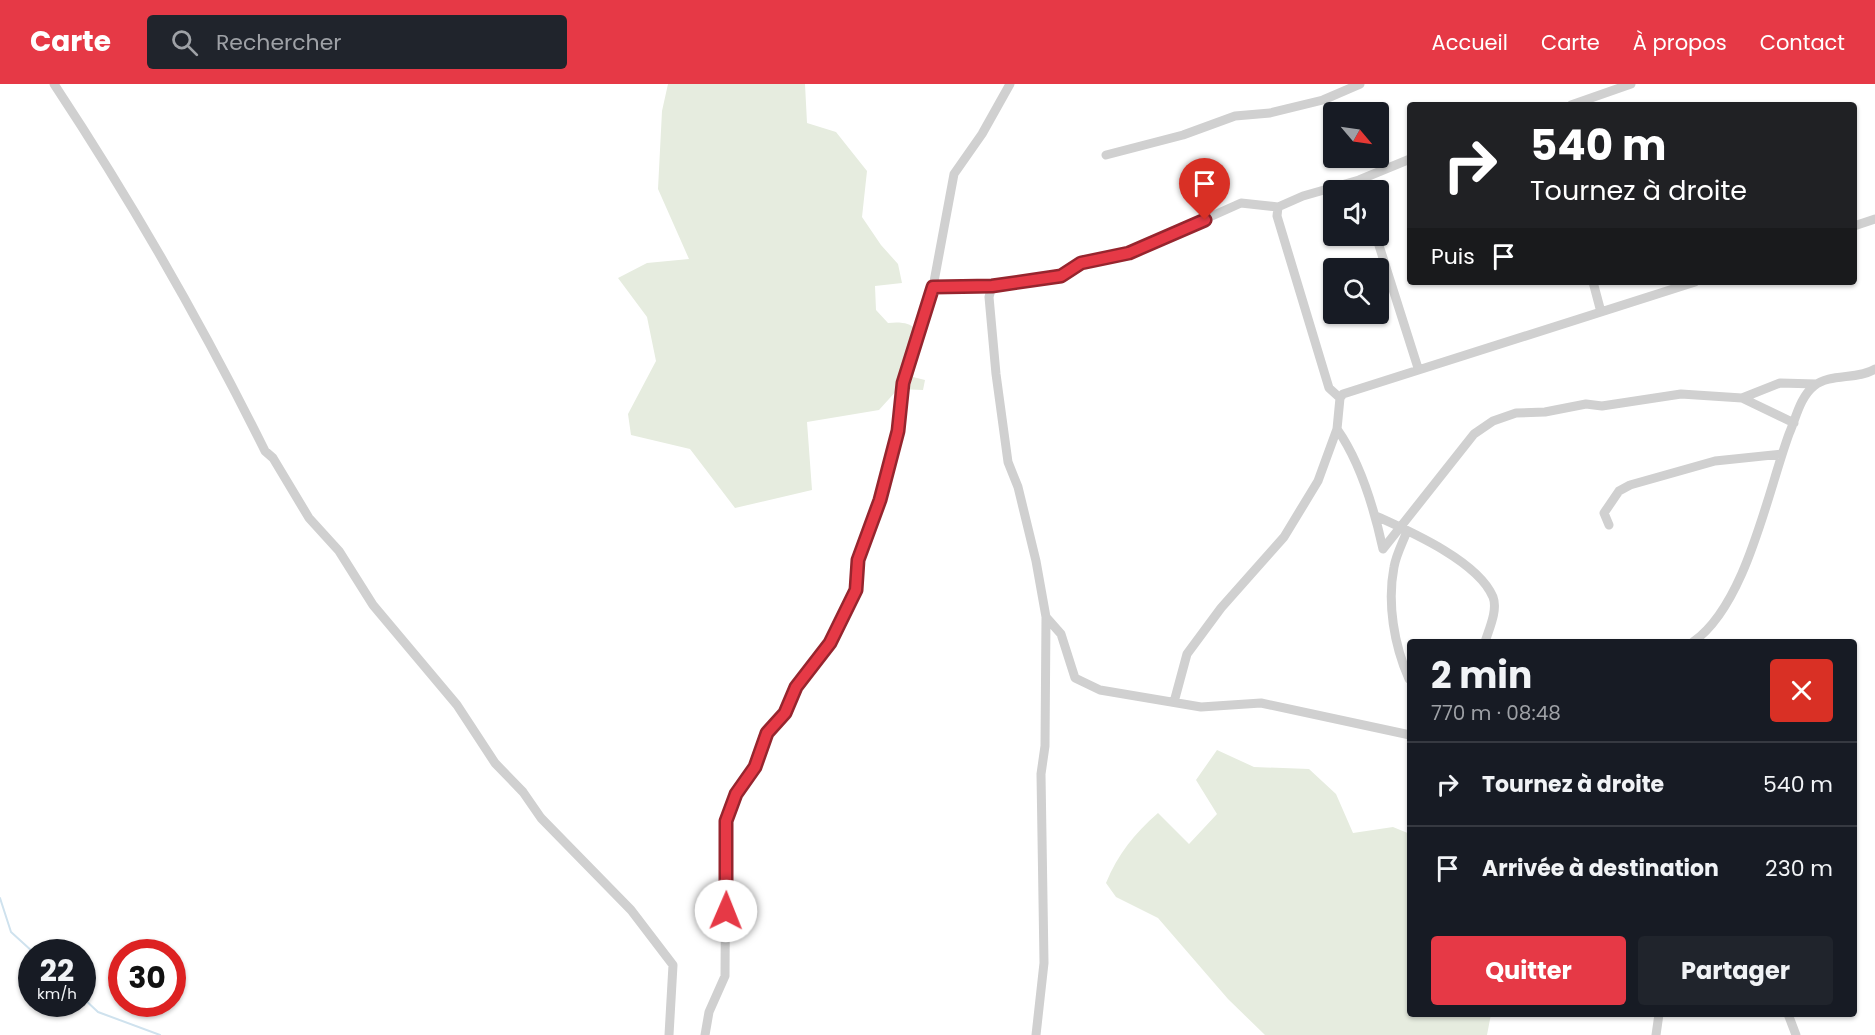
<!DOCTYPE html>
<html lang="fr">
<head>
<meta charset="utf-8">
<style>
	body { margin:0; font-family:Poppins,sans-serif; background:#20242c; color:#f1f3f6; height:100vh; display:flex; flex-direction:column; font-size:22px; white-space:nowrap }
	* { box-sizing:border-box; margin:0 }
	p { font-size:20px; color:#9ea1a6 }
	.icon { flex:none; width:33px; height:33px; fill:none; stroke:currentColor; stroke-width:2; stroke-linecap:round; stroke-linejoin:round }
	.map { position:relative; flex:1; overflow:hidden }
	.panel { position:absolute; left:1407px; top:555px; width:450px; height:378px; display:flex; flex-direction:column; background:#171b24; border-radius:6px; box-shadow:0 2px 4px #0004 }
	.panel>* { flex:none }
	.banner { position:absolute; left:1407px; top:18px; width:450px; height:183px; border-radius:6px; box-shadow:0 2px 4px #0004; background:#202124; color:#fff; overflow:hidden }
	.needle { width:39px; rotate:119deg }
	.tools { position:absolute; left:1323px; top:18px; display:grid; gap:12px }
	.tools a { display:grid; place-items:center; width:66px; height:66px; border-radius:6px; background:#171b24; box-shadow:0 2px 4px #0004; font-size:30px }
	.speed { position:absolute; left:18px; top:855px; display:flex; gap:12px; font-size:30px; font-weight:700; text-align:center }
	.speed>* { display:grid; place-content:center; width:78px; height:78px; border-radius:50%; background:#171b24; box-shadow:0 2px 4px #0004; line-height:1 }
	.speed small { font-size:15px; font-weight:400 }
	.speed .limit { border:9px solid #d22; background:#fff; color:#111 }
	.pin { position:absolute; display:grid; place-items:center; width:51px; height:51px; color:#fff; margin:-62px -26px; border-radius:50% 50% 50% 0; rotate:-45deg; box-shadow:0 0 6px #0007 }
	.pin .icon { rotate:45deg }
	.me { position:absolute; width:66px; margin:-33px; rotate:1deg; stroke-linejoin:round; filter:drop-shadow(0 0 4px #0008) }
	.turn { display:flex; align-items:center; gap:21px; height:126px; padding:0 24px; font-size:27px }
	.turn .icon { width:78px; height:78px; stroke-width:2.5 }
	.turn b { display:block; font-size:42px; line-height:51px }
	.then { display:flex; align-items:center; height:57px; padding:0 24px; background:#0003; gap:12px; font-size:22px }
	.round { display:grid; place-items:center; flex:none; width:63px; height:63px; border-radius:6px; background:#20242c }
	.summary { display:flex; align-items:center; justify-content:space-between; height:102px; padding:0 24px }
	h1 { font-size:36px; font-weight:700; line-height:45px }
	.primary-button { display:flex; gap:12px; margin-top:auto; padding:12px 24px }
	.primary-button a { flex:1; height:69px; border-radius:6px; background:#e63946; color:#fff; font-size:24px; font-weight:700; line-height:69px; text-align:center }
	.primary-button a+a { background:#20242c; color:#f1f3f6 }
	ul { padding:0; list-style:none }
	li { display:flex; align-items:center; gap:18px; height:84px; padding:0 24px; border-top:2px solid #363941 }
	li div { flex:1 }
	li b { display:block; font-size:22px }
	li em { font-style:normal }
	header { display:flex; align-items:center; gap:36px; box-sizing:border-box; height:84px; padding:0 30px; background:#e63946; color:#fff }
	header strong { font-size:28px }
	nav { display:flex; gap:33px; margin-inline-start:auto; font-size:21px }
	.search { width:420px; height:54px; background:#20242c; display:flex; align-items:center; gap:15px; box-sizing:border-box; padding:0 21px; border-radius:6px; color:#9ea1a6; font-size:22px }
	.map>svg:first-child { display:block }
	.green { fill:#e6ecdf }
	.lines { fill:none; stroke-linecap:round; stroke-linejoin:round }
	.stream { stroke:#cfe2ee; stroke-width:2 }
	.minor { stroke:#d0d0d0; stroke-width:9 }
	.route-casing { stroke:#96252e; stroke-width:15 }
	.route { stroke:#e63946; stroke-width:10 }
</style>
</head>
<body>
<header>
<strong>Carte</strong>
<div class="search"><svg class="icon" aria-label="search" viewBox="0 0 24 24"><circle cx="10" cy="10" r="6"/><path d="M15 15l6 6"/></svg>Rechercher</div>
<nav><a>Accueil</a><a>Carte</a><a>À propos</a><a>Contact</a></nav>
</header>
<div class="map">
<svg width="1875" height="951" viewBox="0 0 1875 951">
	<rect width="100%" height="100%" fill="#fff"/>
	<path class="green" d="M668,0H805L807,39L836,48L867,87L862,133L881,161L898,180L902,199L875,202L876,226L888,239C931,234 919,266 913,293L925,296L923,306L898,305L879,326L807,338L812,406L735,424L690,365L631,351L628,330L656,277L647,233L618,194L647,179L689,175L658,105L662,27Z
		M1217,666L1254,683L1309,685L1336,710L1353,749L1393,743L1410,750V930H1491L1487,951H1265L1228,915L1158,834L1116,813L1106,799C1118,770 1134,750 1158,729L1189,760L1217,730L1196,696Z"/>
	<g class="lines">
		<path class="stream" d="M0,814L11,848L33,868
			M82,913L98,928L160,951"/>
		<path class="minor" d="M54,0C132,118 202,240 265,367L273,374L309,434L339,467L373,521L457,621L495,679L523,708L541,734L631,826L673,881L669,951
			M1571,21L1631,0
			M1106,71L1183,51L1235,32L1270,29L1323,16L1360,0
			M1278,123L1277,132L1329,304L1340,314
			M1854,142L1875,135
			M1376,152L1418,284
			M1593,198L1601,228
			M992,202L989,213L996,290L1008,378L1018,403L1036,477L1046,533L1045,662L1041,690L1044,879L1036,951
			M933,203L992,202L1061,192L1081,179L1129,169L1241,119L1278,123L1303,112L1359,96L1410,75
			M1742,314L1780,299L1816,300
			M1337,345C1361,379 1374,424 1383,465
			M1376,432C1409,447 1478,477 1493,513C1498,526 1489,545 1485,558
			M1609,441L1604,429L1619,407L1630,401L1715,377L1782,370
			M1407,447C1403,458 1396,471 1394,483C1387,519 1394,561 1409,595
			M1383,465L1474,350L1493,337L1516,329L1545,328L1586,320L1602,322L1681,310L1742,314L1794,339
			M1046,533L1061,550L1075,594L1100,606L1201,623L1261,619L1410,651
			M1693,558C1746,521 1767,410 1789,350C1796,334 1800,313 1814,302C1830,289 1858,296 1875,285
			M1174,618L1187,570L1221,524L1284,453L1318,397L1337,345L1340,314L1343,310L1695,198
			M1788,930L1796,951
			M705,951L709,928L725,892L726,737L736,710L755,683L767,649L785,629L797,603L830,559L856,506L858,476L880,416L898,347L903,299L933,203L954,90L982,50L1010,0
			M1656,951L1659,930"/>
	</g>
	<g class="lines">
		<g class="route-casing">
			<path id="route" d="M726,827V737L736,710L755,683L767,649L785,629L796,603L830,559L856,506L858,476L880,416L898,347L903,299L933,203L992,202L1061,192L1081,179L1129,169L1205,136"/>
		</g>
		<use href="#route" class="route"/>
	</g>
</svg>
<div class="tools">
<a><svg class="needle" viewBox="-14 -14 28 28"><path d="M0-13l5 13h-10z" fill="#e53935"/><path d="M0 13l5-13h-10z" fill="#9ea1a6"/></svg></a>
<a><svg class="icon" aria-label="sound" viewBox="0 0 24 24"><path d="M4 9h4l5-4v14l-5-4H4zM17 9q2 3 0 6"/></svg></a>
<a><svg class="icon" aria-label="search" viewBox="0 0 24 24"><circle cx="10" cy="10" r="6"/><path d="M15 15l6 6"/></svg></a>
</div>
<div class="speed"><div>22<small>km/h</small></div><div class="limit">30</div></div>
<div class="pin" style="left:1205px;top:136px;background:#d93025"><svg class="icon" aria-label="arrive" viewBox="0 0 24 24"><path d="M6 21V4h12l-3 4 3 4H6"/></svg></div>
<svg class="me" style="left:726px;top:827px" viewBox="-20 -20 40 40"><circle r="19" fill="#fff"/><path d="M0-13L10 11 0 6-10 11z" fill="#e63946"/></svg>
<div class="banner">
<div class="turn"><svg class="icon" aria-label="right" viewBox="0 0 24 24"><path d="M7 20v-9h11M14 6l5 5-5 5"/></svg><div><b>540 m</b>Tournez à droite</div></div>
<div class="then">Puis<svg class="icon" aria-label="arrive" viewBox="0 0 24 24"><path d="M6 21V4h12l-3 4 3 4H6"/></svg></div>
</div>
<section class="panel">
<div class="summary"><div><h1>2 min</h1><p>770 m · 08:48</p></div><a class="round" style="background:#d93025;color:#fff"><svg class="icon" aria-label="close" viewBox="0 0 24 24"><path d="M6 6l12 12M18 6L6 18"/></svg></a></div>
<ul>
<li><svg class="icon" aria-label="right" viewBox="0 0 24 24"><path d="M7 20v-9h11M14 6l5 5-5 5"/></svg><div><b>Tournez à droite</b></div><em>540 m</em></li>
<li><svg class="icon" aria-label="arrive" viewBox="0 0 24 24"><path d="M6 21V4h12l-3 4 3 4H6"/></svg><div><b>Arrivée à destination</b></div><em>230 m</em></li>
</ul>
<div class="primary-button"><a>Quitter</a><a>Partager</a></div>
</section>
</div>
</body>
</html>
